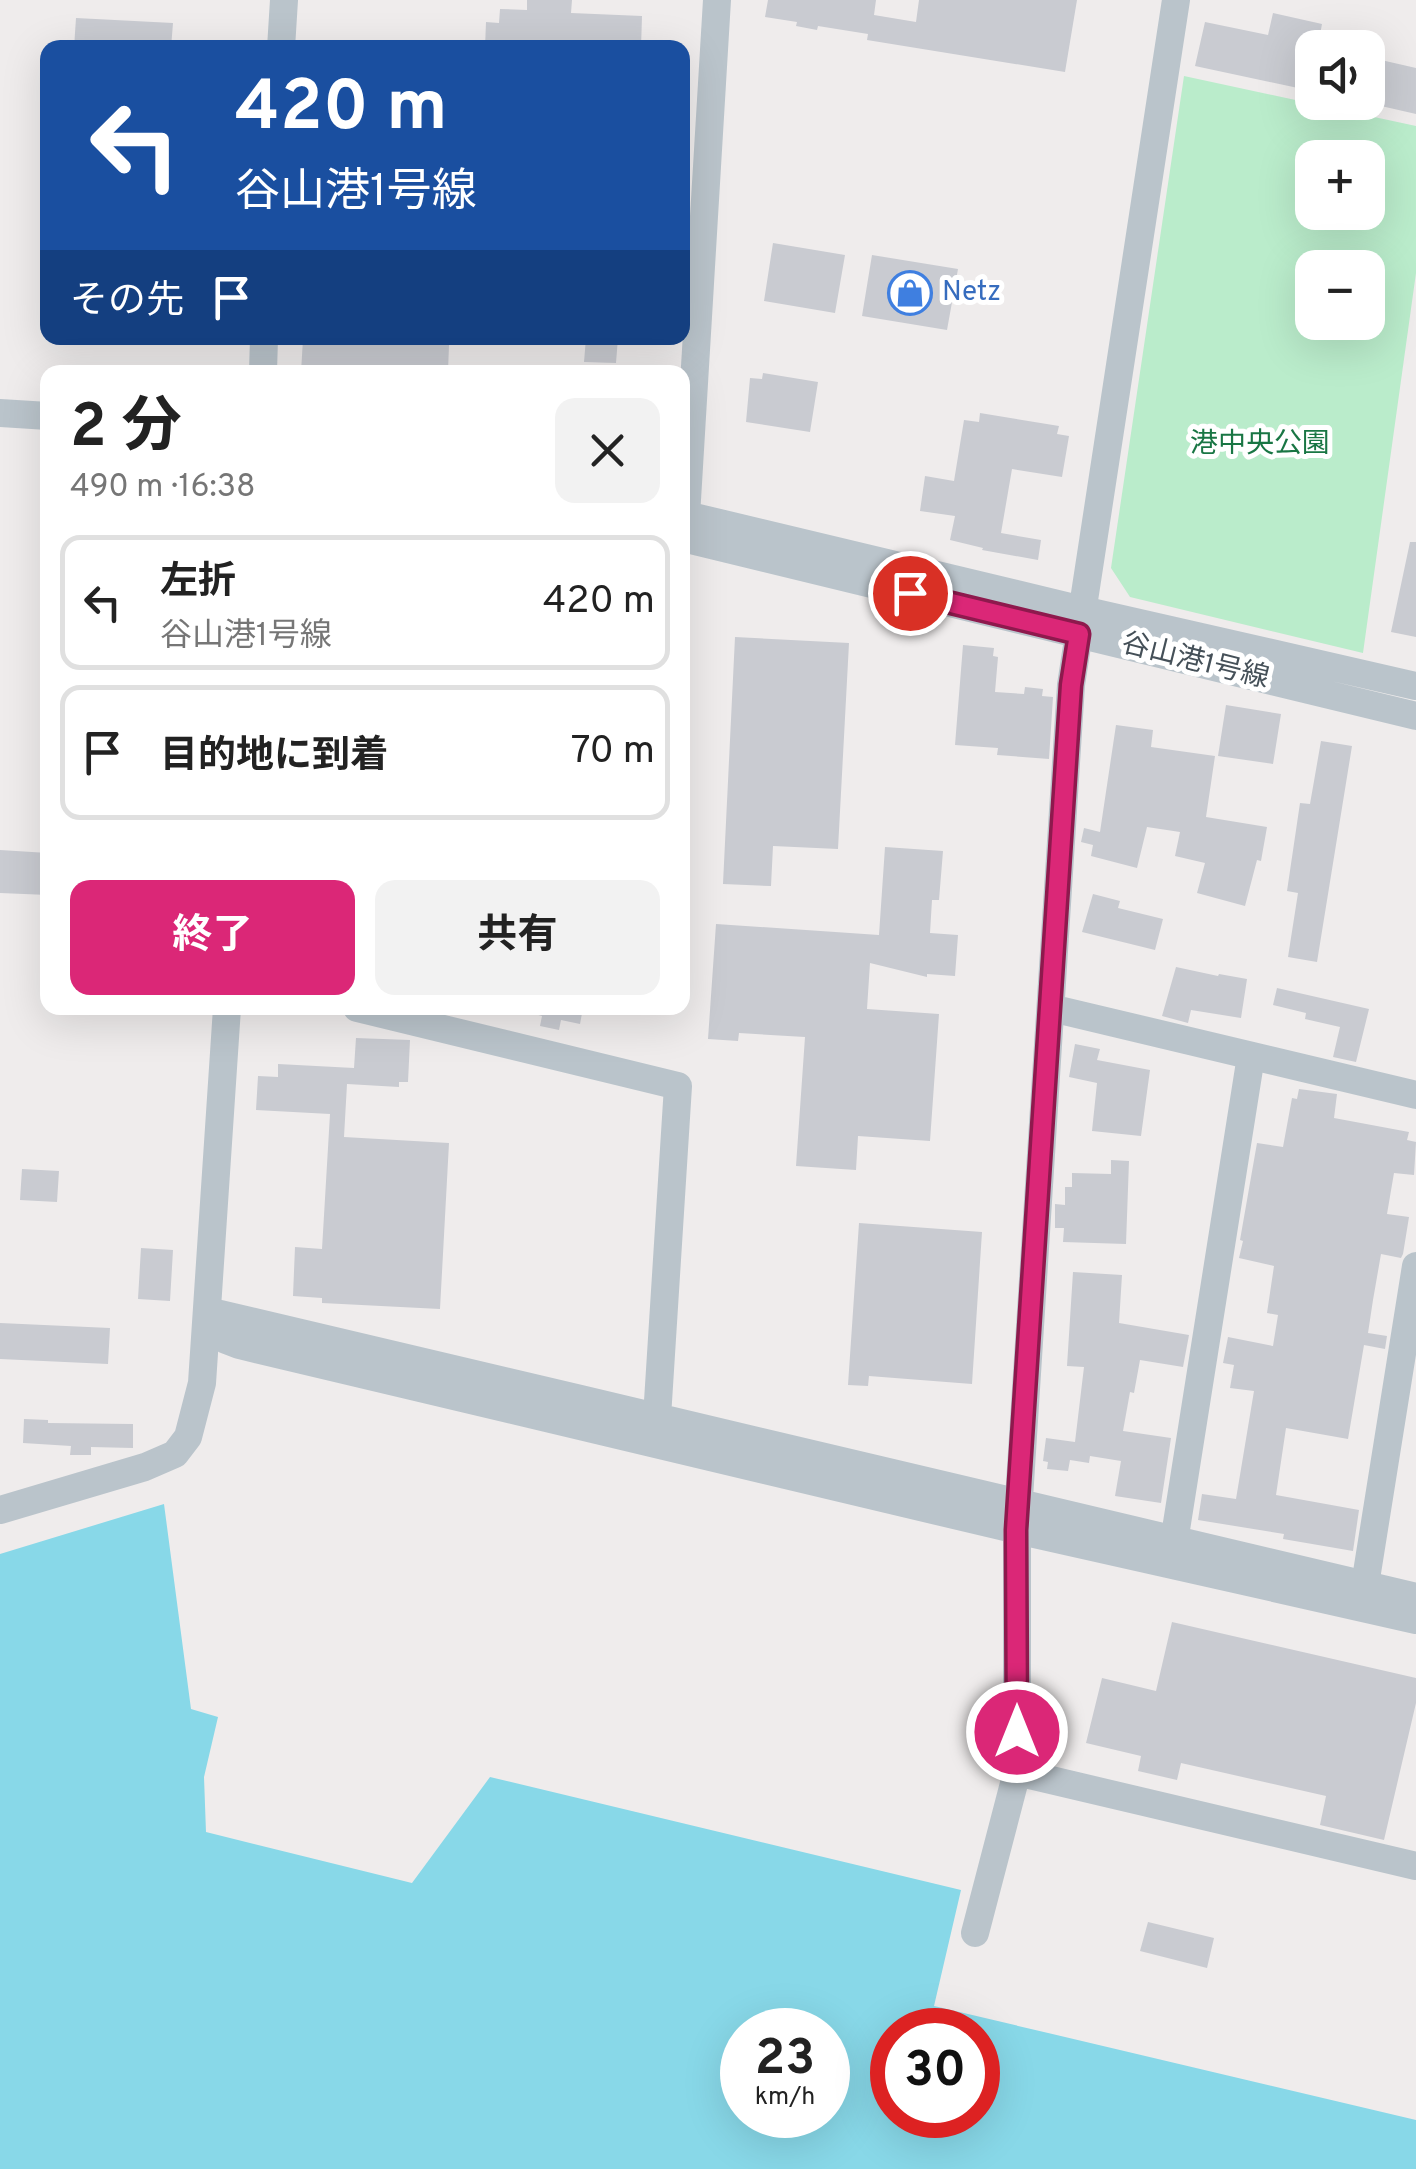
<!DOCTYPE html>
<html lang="ja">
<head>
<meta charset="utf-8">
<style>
	body { margin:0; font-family:Overpass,"Noto Sans JP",sans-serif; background:#f2f2f2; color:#222; height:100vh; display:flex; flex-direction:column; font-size:38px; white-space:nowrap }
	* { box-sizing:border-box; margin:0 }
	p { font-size:32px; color:#767676 }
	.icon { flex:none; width:55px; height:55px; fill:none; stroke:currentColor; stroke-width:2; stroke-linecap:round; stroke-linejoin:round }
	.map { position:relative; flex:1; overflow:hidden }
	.side { position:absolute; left:40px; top:365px; width:650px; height:650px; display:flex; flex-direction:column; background:#fff; border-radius:20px; box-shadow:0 10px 40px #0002 }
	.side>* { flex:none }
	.banner { position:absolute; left:40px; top:40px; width:650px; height:305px; border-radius:20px; box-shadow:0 10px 40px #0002; background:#1a4fa0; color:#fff; overflow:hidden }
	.controls { position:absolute; left:1295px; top:30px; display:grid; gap:20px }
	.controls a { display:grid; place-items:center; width:90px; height:90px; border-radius:20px; background:#fff; box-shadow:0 10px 40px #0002; font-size:50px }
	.speed { position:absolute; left:720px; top:2008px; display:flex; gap:20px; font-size:50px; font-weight:700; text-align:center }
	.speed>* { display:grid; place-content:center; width:130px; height:130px; border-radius:50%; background:#fff; box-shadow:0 10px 40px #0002; line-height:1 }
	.speed small { font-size:25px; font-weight:400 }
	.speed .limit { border:15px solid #d22; background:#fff; color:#111 }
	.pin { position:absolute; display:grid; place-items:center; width:85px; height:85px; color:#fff; margin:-42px; border:5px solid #fff; border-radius:50%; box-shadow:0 2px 10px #0007 }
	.me { position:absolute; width:110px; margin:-55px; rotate:0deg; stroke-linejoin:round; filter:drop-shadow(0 0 8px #0008) }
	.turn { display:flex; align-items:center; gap:35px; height:210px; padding:0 30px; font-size:45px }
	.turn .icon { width:130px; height:130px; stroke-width:2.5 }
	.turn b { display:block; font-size:70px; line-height:85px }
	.then { display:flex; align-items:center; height:95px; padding:0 30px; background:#0003; gap:20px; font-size:38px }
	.round { display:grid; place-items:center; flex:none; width:105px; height:105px; border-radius:20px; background:#f2f2f2 }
	.head { display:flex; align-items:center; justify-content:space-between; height:170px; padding:0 30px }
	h1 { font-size:60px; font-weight:700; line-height:75px }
	.action { display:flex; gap:20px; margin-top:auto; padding:20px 30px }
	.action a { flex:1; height:115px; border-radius:20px; background:#db2777; color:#fff; font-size:40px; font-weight:700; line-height:115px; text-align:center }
	.action a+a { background:#f2f2f2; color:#222 }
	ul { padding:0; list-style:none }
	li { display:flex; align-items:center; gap:30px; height:135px; margin:0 20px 15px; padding:0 10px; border:5px solid #e0e0e0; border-radius:20px }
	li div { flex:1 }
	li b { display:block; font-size:38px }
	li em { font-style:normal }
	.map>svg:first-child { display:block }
	.green { fill:#baeccb; fill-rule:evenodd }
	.water { fill:#88d8e8; fill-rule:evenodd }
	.building { fill:#c9cbd1 }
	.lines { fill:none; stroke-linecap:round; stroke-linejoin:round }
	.minor { stroke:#bac4cb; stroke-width:28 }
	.route-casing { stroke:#8e194d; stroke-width:25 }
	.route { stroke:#db2777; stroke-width:18 }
	.labels { text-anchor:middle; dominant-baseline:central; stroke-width:10; stroke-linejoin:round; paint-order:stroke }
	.shop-label { font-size:28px; fill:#366cbe; stroke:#fff; text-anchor:start }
	.park-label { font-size:28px; fill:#197644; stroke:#fff }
	.street-label { font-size:28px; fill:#455058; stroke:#fff }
</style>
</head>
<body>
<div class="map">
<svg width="1416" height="2169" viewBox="0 0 1416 2169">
	<rect width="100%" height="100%" fill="#efecec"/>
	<path class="green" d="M1184,76L1416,126V273L1363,653L1130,597L1111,568ZM1312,158H1368V212H1312ZM1312,268H1368V322H1312Z"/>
	<path class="water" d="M164,1504L191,1709L218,1717L204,1777L206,1832L412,1883L490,1777L961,1890L934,2006L1416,2120V2169H0V1554ZM742,2030H828V2115H742ZM892,2030H978V2115H892Z"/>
	<path class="building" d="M527,0H572L571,13L642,16L641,48H485L486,22L499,23L500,9L527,10Z
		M768,0H876L874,15L916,22L919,0H1077L1065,72L867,40L868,34L818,26L817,30L796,26L797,22L765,17Z
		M1273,13L1322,24L1318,46L1312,45V91L1195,66L1205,22L1268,35Z
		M76,18L173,23L171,48H74Z
		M1368,57L1416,68V114L1368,103Z
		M773,243L845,255L835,313L764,301Z
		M872,255L958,269L947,330L862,316Z
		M586,338H618L616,363L584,362Z
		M303,339L449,345L448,372H301Z
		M763,373L818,382L810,432L746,422L750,378L762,379Z
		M980,413L1059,426L1057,434L1069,436L1062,477L1012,469L1001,533L1041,540L1038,560L982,550L983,548L950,540L955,516L920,511L925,476L954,481L964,420L979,422Z
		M1410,542H1416V637L1391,632Z
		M735,637L849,643L838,849L773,846L771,886L723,884Z
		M963,645L994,648L993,656L998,657L995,692L1024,694L1025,687L1043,689L1042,696L1053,697L1049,759L997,755L998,748L955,745Z
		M1226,705L1281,714L1273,764L1218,756Z
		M1116,725L1153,730L1151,747L1215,756L1206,817L1267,827L1261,861L1257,860L1245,906L1197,893L1205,863L1175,856L1180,832L1147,827L1137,868L1091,856L1093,845L1081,842L1084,828L1100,832Z
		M1321,741L1352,746L1317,962L1288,957L1298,893L1287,891L1300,803L1310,804Z
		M885,847L943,851L939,900H932L930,933L958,935L955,976L927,974V977L870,963L867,1009L939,1014L930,1141L858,1136L856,1170L796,1166L805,1037L739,1033L738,1041L708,1039L716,924L879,935Z
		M0,850L48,853V895L0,893Z
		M1093,894L1120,901L1118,908L1163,919L1155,950L1082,932Z
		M1176,967L1218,976L1219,974L1247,979L1241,1018L1191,1010L1188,1023L1162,1016Z
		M1277,988L1369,1009L1356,1062L1333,1057L1340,1027L1305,1019L1306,1013L1273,1005Z
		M532,1008H583L580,1024L561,1020L559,1030L540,1026L542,1016L531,1013Z
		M356,1038L410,1040L408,1082H399V1087L347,1084L344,1137L449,1143L440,1309L322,1303V1298L293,1296L295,1247L322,1249L330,1114L256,1110L258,1076L278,1077V1064L354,1068Z
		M1075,1044L1100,1049L1097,1060L1150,1070L1141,1136L1092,1131L1097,1083L1069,1077Z
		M1299,1089L1337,1094L1334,1118L1409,1132L1407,1140L1416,1142L1414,1175L1394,1173L1387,1214L1409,1217L1403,1254L1401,1258L1381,1254L1373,1300L1368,1333L1387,1336L1385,1349L1364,1345L1348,1439L1286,1428L1276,1495L1359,1510L1353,1551L1283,1539L1284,1534L1198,1520L1202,1494L1236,1499L1254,1391L1230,1388L1234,1365L1223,1363L1228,1337L1273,1346L1278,1315L1267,1313L1274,1266L1239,1258L1243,1241L1240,1240L1257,1143L1283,1147L1292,1098L1297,1099Z
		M1111,1160L1129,1161L1126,1244L1063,1242L1064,1228H1055V1204L1065,1205V1187H1072V1173L1111,1174Z
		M22,1169L59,1171L57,1202L20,1200Z
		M859,1223L982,1232L972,1384L869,1376L868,1386L848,1385Z
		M141,1248L173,1250L170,1301L138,1299Z
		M1073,1272L1122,1275L1119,1323L1189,1335L1183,1367L1140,1360L1134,1393L1130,1392L1123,1431L1171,1438L1161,1503L1115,1496L1121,1461L1090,1456L1089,1463L1070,1460L1068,1471L1047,1469L1048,1462L1043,1461L1046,1438L1075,1442L1084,1367L1067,1366Z
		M0,1323L110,1328L108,1364L0,1359Z
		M24,1419L48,1420V1423L133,1424V1448L91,1447V1455H70L71,1446L23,1443Z
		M1172,1622L1416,1678V1703L1384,1840L1320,1825L1326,1796L1181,1763L1177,1780L1138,1771L1141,1756L1086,1743L1102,1678L1156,1691Z
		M1148,1922L1214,1938L1207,1968L1140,1951Z"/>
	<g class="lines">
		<path class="minor" d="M281,48L284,0
			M263,372L264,338
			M0,413L48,416
			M682,514L1083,610L1416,686
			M685,533L717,0
			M682,538L1416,716
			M357,1008L678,1086L656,1433
			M1051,1008L1416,1095
			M208,1311L212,1331L226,1340L239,1345L1017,1530L1416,1620
			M208,1311C611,1405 1013,1504 1416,1597
			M0,1510L145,1467L175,1454L188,1437L202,1383L227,1008
			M1174,1542L1251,1056
			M1365,1585L1416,1266
			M1017,1772L1416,1866
			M975,1933L1017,1772V1530L1071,685L1176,0"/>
	</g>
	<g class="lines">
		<g class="route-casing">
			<path id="route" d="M910,593L1079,634L1071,685L1016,1530L1017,1732"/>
		</g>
		<use href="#route" class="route"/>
	</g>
	<defs>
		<g id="shop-ring" transform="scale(2.25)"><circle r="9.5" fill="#fff" stroke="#3f7fe0" stroke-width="1.5"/><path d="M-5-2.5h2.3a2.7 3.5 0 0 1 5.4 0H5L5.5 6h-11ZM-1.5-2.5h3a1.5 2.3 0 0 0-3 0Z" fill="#3f7fe0"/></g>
	</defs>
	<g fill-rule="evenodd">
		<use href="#shop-ring" x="910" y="293"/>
	</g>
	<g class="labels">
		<g class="shop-label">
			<text x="942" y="293">Netz</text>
		</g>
		<g class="park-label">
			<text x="1260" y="445">港中央公園</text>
		</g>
		<g class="street-label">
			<text transform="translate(1195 662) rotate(14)">谷山港1号線</text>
		</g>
	</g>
</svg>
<div class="controls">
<a><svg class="icon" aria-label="sound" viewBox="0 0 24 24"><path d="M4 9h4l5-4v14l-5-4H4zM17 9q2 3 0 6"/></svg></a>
<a>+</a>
<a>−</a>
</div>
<div class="speed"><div>23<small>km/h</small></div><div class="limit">30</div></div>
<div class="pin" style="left:910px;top:593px;background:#d93025"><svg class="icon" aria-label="arrive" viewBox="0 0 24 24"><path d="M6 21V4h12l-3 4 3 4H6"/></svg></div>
<svg class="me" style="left:1017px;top:1732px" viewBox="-20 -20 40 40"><circle r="17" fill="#db2777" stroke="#fff" stroke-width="3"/><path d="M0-11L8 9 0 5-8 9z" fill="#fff"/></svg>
<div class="banner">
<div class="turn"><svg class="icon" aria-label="left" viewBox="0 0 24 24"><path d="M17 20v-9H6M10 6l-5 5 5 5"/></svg><div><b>420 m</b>谷山港1号線</div></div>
<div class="then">その先<svg class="icon" aria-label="arrive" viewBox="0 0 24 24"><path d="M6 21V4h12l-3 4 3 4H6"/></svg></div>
</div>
<section class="side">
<div class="head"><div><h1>2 分</h1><p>490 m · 16:38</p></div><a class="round"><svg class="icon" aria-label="close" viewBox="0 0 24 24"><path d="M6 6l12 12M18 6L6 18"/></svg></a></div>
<ul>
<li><svg class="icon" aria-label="left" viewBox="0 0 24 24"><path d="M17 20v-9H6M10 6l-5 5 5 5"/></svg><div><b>左折</b><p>谷山港1号線</p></div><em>420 m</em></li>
<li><svg class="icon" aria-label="arrive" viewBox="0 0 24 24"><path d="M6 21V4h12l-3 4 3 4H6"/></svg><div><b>目的地に到着</b></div><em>70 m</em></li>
</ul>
<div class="action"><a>終了</a><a>共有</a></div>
</section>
</div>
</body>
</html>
